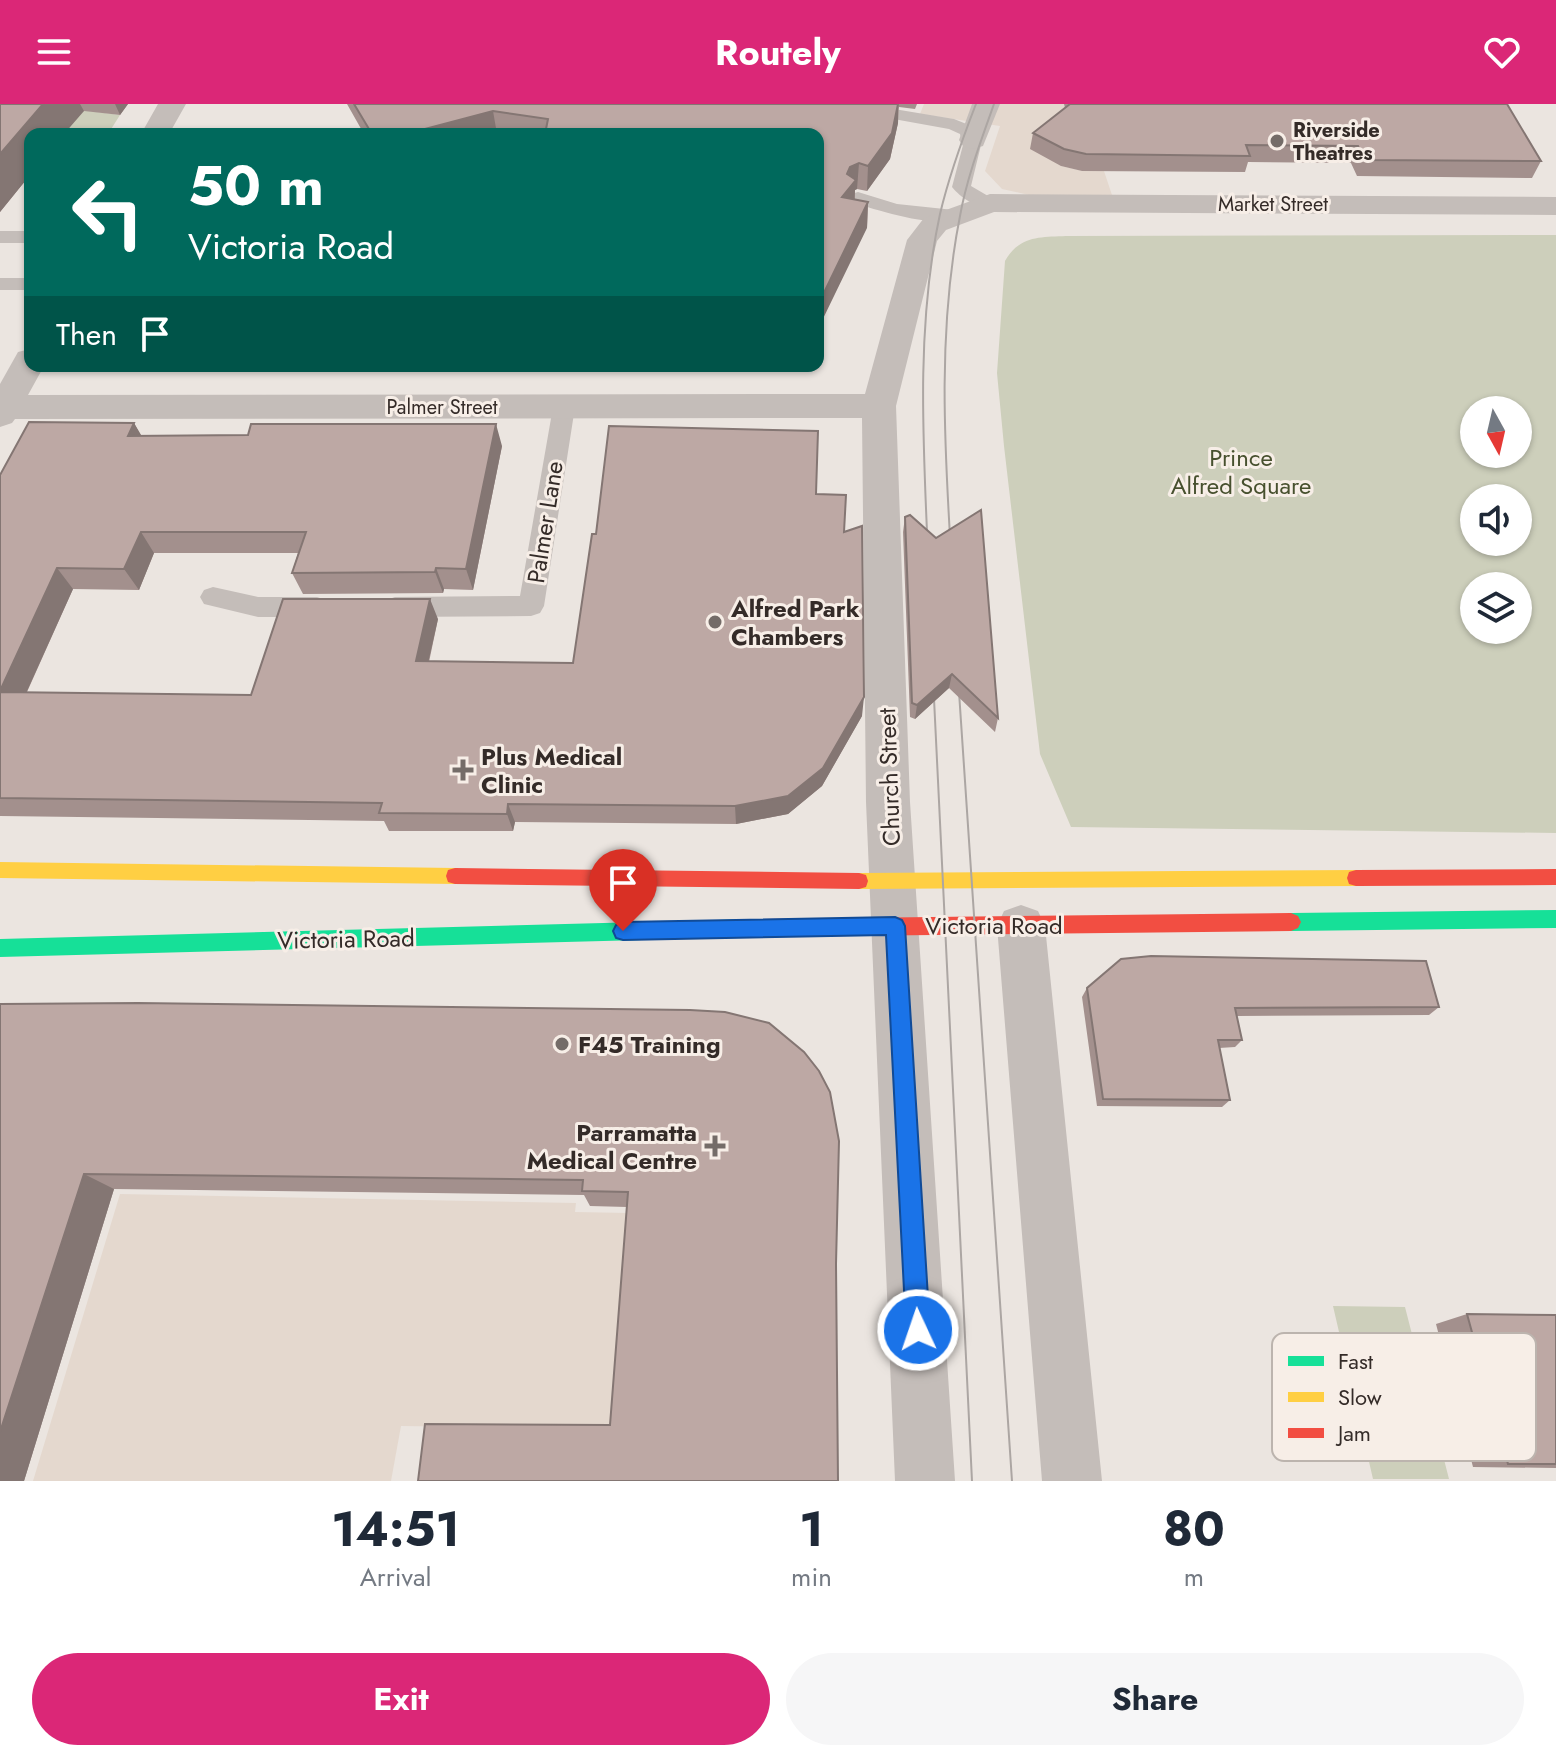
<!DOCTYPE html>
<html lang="en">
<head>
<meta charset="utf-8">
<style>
	body { margin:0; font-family:Jost,sans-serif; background:#f6f6f7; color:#1f2937; height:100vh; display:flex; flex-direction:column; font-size:30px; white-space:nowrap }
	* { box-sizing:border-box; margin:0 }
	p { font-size:26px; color:#747a83 }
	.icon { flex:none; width:44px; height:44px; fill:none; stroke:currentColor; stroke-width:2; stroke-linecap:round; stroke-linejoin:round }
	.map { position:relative; height:1377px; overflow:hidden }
	.details { display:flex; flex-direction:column; background:#fff; flex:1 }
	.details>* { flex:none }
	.banner { position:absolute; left:24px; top:24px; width:800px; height:244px; border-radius:16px; box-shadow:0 2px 6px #0004; background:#00695c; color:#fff; overflow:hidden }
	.needle { width:52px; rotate:172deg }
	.fabs { position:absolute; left:1460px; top:292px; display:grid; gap:16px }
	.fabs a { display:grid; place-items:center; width:72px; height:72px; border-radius:50%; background:#fff; box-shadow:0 2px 6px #0004; font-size:40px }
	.pin { position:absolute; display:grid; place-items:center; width:68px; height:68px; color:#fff; margin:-82px -34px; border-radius:50% 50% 50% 0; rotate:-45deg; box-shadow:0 0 8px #0007 }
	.pin .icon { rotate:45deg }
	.me { position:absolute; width:88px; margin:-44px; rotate:357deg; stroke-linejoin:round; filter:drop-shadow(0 0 6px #0008) }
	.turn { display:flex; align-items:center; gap:28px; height:168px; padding:0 32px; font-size:36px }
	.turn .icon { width:104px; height:104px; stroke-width:2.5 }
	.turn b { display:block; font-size:56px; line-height:68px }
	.then { display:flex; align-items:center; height:76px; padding:0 32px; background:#0003; gap:16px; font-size:30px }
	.eta { display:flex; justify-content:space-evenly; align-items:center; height:136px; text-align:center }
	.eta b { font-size:48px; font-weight:700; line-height:56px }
	.button { display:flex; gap:16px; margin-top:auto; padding:16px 32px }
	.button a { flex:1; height:92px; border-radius:48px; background:#db2777; color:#fff; font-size:32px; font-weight:700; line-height:92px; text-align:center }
	.button a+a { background:#f6f6f7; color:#1f2937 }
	header { display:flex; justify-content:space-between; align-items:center; height:104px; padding:0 32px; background:#db2777; color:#fff; font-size:36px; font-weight:700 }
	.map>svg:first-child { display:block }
	.green { fill:#cdcfbb; fill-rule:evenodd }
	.plaza { fill:#e4d8ce }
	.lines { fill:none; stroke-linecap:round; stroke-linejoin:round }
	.lane { fill:#c4bdb9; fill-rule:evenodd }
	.street { fill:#c4bdb9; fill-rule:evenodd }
	.fast { fill:#16e098; fill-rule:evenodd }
	.slow { fill:#ffcf43; fill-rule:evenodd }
	.jam { fill:#f24e42; fill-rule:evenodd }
	.tram { stroke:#aca6a3; stroke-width:2 }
	.wall { fill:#a3908d }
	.shaded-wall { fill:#847673 }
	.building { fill:#bda8a4; stroke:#847673; stroke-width:2 }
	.route { fill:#1a73e8; stroke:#114b97; stroke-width:2 }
	.poi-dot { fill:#746c68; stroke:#f7eee7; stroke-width:3 }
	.labels { text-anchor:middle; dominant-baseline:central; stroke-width:6; stroke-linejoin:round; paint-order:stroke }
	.far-poi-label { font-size:20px; font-weight:bold; fill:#342b28; stroke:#f7eee7; text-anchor:start }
	.far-street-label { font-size:20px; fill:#342b28; stroke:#f7eee7 }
	.park-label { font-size:24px; fill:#47502e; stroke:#f7eee7 }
	.street-label { font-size:24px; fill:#342b28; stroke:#f7eee7 }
	.poi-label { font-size:24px; font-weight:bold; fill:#342b28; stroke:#f7eee7; text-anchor:start }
	.key { fill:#f7eee7; stroke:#bcb4ae; stroke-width:2 }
	.key-label { font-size:22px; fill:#342b28 }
</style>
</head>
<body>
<header><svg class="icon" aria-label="menu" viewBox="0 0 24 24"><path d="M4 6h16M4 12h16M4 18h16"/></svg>Routely<svg class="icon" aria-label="heart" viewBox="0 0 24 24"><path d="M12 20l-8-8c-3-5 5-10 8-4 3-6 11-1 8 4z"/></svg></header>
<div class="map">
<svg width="1556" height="1377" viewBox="0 0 1556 1377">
	<rect width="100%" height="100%" fill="#ebe5e0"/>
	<path class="green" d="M0,0H36L120,11L108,30H30Z
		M1556,131V729L1071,723L1040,650L1004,342L997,269L1005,157C1019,132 1040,133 1066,132ZM1518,306V350H1474V306ZM1474,394H1518V438H1474ZM1474,482H1518V526H1474Z
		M1333,1202L1405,1203L1449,1375H1373Z"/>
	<path class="plaza" d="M924,0H1064L1069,23L1061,62L1083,67L1103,64L1112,91H1029L1002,85L985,67L1000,22L920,10Z
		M120,1090L576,1099L575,1108L629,1109L611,1325L401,1322L391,1377H33Z"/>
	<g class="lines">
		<path class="lane" d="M894,5L954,15L974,23L981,41L971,82L1000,99L997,103C980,107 962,95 952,83L963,41L960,30L949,25L888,14L885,10Z
			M858,88L897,100L954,106L964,112C948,129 873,105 851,98L848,94L851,90Z
			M0,127H30V139H0Z
			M0,174H30V186H0Z
			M564,296L572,298L575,303L544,502L540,509L531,512L395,513L386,510L382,503L386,496L395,493L520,492L553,303L556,298Z
			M213,483L258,493H317L326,496L330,503L326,510L317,513H258L204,500L200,493L204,486Z"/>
		<path class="street" d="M158,0H186L169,30H141Z
			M972,0H1000L983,42L973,45L963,42L959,36Z
			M990,90L1556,93V111L994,108L946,126L937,137L896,302L910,698L955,1377H895L866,698L862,314L15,315L12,319L0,323V280L18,248L30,245V262H44L28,291L865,290L907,136L924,114Z
			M1021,801L1038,807L1045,822L1102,1377H1042L997,822L1004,807Z"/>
		<path class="fast" d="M1556,806V824L1291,827L1284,824L1281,818L1284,812L1291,809Z
			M756,815L763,818L766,824L763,830L756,833L0,853V835Z"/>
		<path class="slow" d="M0,758L455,764L462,766L464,772L462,778L455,780L0,774Z
			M1356,766L1363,768L1365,774L1363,780L1356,782L859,785L852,783L850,777L852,771L859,769Z"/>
		<path class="jam" d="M455,764L859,769L866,771L868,777L866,783L859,785L455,780L448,778L446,772L448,766Z
			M1556,765V781L1356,782L1349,780L1347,774L1349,768L1356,766Z
			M1291,809L1298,812L1301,818L1298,824L1291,827L756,833L749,830L746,824L749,818L756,815Z"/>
		<path class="tram" d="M951,449C944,336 938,223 960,112C967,73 981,37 994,0
			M928,450C923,337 916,221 940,110C949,72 962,36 976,0
			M958,573L1012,1377
			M933,574L972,1377"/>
	</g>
	<path class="wall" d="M0,0H128L120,11L84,7L30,30V71L0,108Z
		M347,0H917L915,5L899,3L898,19L890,55L867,87L857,85L855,86V95L868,98L867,124L818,30H364Z
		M1064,0H1507L1541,57L1532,74L1357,72L1351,59L1248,58L1245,68L1082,67L1061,62L1030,45L1033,29L1065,4Z
		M102,262H593V263Z
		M605,262H728V264L606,263Z
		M134,319L141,332L502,342L473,486L444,485L443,489L303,490L292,469L298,449H154L139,486L73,485L27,588L251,591L438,515L429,558L573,559L596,430L816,390L844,428L862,612L822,682L788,710L736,720L515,718L513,727H389L384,717L0,712V371Z
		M905,413L998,614L995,628L949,584L915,615L910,613L903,428Z
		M1087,884L1439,903L1429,911L1237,912L1242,936L1235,943L1219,944L1230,996L1222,1003L1097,1002L1082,893Z
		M0,900L690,906L610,1321L627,1103L590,1102L584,1091L114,1085L24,1377Z
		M1467,1210L1556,1211V1364L1473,1363L1436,1220Z"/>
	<path class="shaded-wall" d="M43,0H80L84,7L64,30H30V71L0,108V50Z
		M115,0H128L120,11Z
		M898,0V19L890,55L867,87L868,62Z
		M493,7L497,30H406Z
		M859,59L857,85L855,86L854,102L842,93L850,63Z
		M868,98L867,124L818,225V201Z
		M134,319L147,341L128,332Z
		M496,320L502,342L473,486L466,465Z
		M141,428L154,449L139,486L124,465Z
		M57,464L73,485L18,607L0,588Z
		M436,464L444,485L443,489L435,468Z
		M430,495L438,515L424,577L416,557Z
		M952,570L949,584L915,615L917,601Z
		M864,593L862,612L822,682L788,710L736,720L735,702Z
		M508,700L515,718L513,727L507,710Z
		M84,1070L114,1085L24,1377H0V1328Z"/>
	<path class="building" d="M0,0H43L0,50Z
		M354,0H898L892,29L868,62L859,59L850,63L847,70L856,76L842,93L868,98L818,201V30H627L618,27L617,30H545L548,15L493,7L406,30H372Z
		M1070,0H1507L1541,57L1364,56L1358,42L1246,41L1250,52L1086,50L1064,45L1033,29Z
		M29,318L134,319L128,332L248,331L251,320H496L466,465L436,464L435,468L292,469L306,428H141L124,465L57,464L0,587V371Z
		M609,322L818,327L816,390L846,391L844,428L862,422L864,593L823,664L788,692L735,702L508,700L507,710L379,709L382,699L0,694V588L251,591L283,495H430L416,557L573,559L592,430H596Z
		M981,406L998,614L952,570L917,601L912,599L905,413L910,411L936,434Z
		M1151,852L1426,857L1439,903L1235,904L1242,936H1218L1230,996L1103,995L1087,884L1121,855Z
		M138,899L690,906L725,908L769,919L804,948L819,967L830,988L839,1037L836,1160L838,1377H418L425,1320L610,1321L628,1088L582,1087L583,1076L84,1070L0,1328V900Z
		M1467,1210L1556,1211V1360H1508Z"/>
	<path class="route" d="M895,813L902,816L905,822L930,1226L926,1234L918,1238L910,1234L906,1226L886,831L623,836L616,834L613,827L616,821L623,818Z"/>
	<g class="poi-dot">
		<circle cx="1277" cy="37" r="8"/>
		<circle cx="715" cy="518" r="8"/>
		<path d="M459 654h8v8h8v8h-8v8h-8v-8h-8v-8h8z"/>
		<circle cx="562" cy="940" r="8"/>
		<path d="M711 1030h8v8h8v8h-8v8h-8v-8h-8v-8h8z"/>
	</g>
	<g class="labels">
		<g class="far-poi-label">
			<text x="1293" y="26">Riverside<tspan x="1293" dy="23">Theatres</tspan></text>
		</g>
		<g class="far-street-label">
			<text x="1273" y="100">Market Street</text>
			<text x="442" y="303">Palmer Street</text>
		</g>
		<g class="park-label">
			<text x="1241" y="353">Prince<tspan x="1241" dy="28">Alfred Square</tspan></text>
		</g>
		<g class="street-label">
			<text transform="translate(545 418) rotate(-81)">Palmer Lane</text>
			<text transform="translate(889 673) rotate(-92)">Church Street</text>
			<text x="994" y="821">Victoria Road</text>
			<text transform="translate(346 835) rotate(-1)">Victoria Road</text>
		</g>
		<g class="poi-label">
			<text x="731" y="504">Alfred Park<tspan x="731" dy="28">Chambers</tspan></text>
			<text x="481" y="652">Plus Medical<tspan x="481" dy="28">Clinic</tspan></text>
			<text x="578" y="940">F45 Training</text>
			<text x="697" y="1028" text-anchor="end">Parramatta<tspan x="697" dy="28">Medical Centre</tspan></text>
		</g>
	</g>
	<rect x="1272" y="1229" width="264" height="128" rx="12" class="key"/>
	<rect x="1288" y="1252" width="36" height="10" fill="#16e098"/>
	<rect x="1288" y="1288" width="36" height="10" fill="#ffcf43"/>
	<rect x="1288" y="1324" width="36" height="10" fill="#f24e42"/>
	<g class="key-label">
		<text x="1338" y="1265">Fast</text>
		<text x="1338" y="1301">Slow</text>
		<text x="1338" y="1337">Jam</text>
	</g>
</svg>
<div class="fabs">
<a><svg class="needle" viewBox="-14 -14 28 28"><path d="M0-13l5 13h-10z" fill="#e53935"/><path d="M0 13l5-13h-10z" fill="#747a83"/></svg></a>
<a><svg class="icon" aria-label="sound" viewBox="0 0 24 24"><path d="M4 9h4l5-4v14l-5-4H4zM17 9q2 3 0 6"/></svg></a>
<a><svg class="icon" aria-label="layers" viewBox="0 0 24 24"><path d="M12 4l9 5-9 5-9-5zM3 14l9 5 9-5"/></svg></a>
</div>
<div class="pin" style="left:623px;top:827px;background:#d93025"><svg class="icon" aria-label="arrive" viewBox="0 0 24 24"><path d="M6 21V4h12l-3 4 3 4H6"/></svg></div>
<svg class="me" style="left:918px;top:1226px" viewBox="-20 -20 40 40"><circle r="17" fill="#1a73e8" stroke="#fff" stroke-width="3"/><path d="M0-11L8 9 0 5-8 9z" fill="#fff"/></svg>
<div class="banner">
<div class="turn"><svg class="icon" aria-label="left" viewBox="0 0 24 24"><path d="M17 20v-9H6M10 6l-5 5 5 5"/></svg><div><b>50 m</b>Victoria Road</div></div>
<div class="then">Then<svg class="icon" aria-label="arrive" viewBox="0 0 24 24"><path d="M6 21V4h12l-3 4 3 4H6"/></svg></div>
</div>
</div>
<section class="details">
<div class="eta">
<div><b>14:51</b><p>Arrival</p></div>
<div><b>1</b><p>min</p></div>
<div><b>80</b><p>m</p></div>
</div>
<div class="button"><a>Exit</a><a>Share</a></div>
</section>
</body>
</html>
